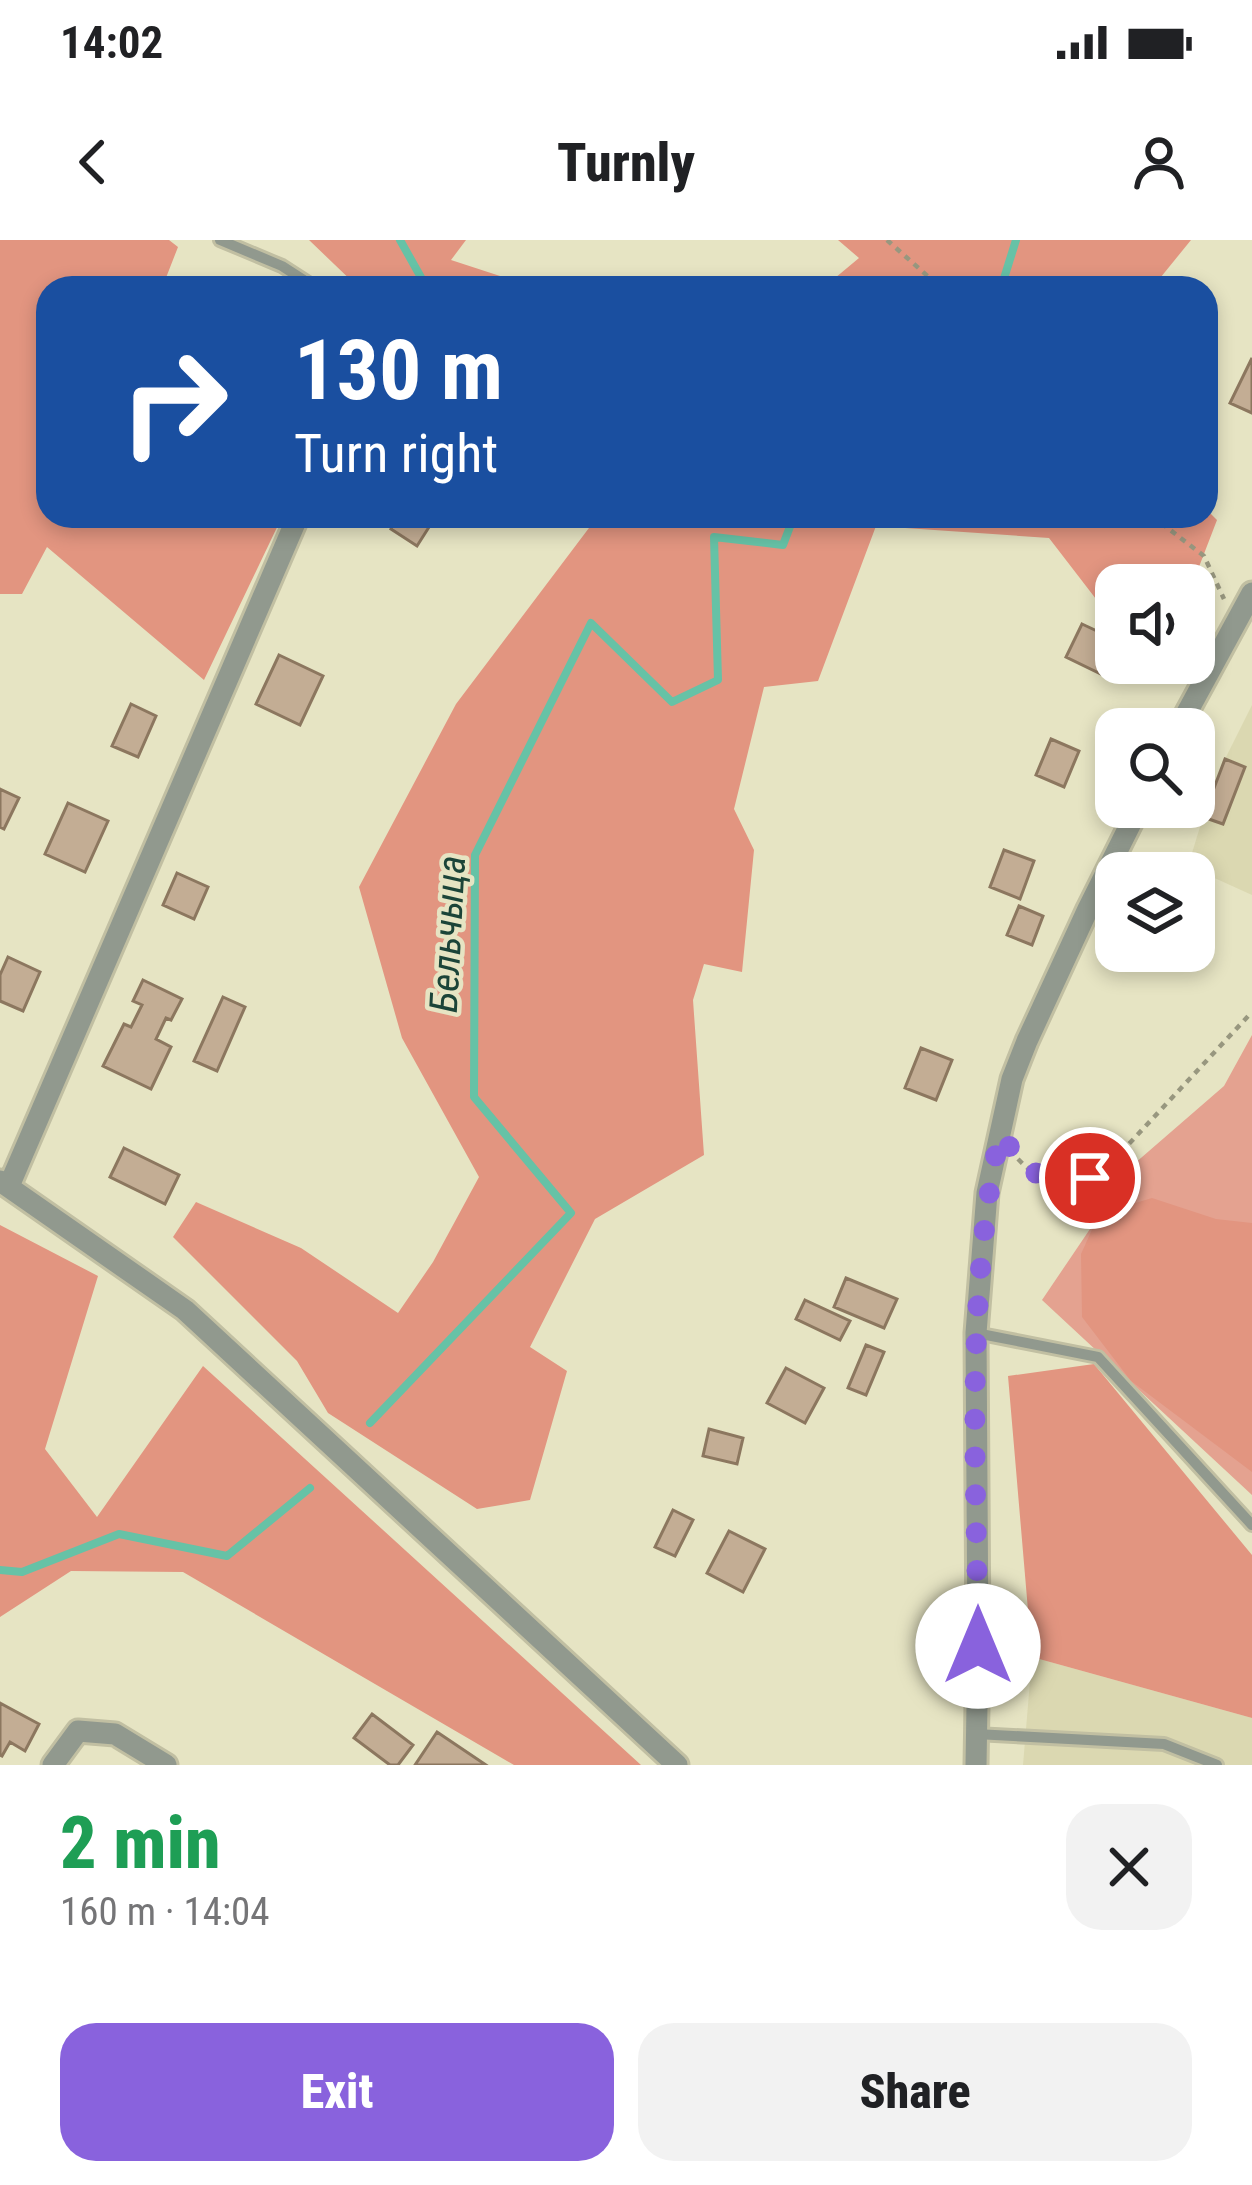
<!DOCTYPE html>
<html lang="en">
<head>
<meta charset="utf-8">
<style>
	body { margin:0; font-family:"Roboto Condensed",sans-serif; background:#f2f2f2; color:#202124; height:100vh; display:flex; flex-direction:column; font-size:45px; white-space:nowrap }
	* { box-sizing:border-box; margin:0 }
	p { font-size:39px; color:#757577 }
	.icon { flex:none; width:66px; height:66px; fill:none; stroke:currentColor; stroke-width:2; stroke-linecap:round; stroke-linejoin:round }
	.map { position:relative; height:1525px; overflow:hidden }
	.sheet { display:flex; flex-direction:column; background:#fff; flex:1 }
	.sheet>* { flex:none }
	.guide { position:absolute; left:36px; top:36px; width:1182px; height:252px; border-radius:36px; box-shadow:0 6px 18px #0003; background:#1a4fa0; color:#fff; overflow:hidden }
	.buttons { position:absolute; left:1095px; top:324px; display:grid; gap:24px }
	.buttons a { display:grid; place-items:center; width:120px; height:120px; border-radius:24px; background:#fff; box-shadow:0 6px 18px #0003; font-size:60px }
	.pin { position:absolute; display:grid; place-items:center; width:102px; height:102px; color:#fff; margin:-51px; border:6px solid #fff; border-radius:50%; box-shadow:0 3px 12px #0007 }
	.me { position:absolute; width:132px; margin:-66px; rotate:0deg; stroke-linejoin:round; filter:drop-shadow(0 0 9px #0008) }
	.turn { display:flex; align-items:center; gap:42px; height:252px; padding:0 60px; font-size:54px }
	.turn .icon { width:156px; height:156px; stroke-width:2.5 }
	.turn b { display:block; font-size:84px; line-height:102px }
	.round { display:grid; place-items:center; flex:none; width:126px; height:126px; border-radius:36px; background:#f2f2f2 }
	.head { display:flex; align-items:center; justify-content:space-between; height:204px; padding:0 60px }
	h1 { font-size:72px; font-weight:800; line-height:90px; color:#1e9e55 }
	.button { display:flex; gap:24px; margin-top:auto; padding:24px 60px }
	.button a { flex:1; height:138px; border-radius:36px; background:#8962dd; color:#fff; font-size:48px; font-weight:800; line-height:138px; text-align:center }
	.button a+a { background:#f2f2f2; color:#202124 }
	.status { display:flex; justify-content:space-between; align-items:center; height:84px; padding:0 60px; background:#fff; direction:ltr }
	.status svg { height:33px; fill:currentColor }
	header { display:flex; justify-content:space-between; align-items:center; height:156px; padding:0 60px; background:#fff; font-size:54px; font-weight:800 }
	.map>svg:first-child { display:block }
	.built { fill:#dbd8b1 }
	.green { fill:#e4a290 }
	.forest { fill:#e29580 }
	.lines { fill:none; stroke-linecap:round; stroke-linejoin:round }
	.stream { stroke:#66c2a6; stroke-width:8 }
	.building { fill:#c3ad94; stroke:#8c775f; stroke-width:3 }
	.lane-casing { stroke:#c1bfa2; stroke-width:16 }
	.street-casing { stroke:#c1bfa2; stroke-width:27 }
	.path { stroke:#98977f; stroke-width:4.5; stroke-dasharray:6 6; stroke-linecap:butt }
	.lane { stroke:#91998e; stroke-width:10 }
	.street { stroke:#91998e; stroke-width:21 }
	.route { stroke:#8962dd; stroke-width:21; stroke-dasharray:0 37.8 }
	.labels { text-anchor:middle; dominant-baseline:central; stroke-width:9; stroke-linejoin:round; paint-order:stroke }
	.water-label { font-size:39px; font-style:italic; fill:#1b4438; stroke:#e6e4c3 }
</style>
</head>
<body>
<div class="status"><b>14:02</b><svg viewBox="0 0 49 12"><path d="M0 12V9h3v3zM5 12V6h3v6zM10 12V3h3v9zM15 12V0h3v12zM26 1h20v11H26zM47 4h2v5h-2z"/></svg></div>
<header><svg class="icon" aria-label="back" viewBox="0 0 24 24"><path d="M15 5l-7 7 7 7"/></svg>Turnly<svg class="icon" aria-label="person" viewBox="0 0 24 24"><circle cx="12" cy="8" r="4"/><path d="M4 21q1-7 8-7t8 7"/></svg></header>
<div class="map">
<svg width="1252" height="1525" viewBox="0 0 1252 1525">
	<rect width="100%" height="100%" fill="#e6e4c3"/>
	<path class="built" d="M1252,465V655L1188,626L1203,577L1225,519Z
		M1032,1417L1252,1478V1525H1023Z"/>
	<path class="green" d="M1252,795V1255L1042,1060L1134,924L1224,846Z"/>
	<path class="forest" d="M0,0H169L178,7L162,48H48V276H268L280,281L204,440L47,307L22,354H0Z
		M309,0H466L451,20L537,48H359Z
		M838,0H1191L1152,48H823L859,18Z
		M1206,269L1217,280L1192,345H1116V385L1049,298L876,286L818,441L764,447L734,569L754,610L742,732L704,724L693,760L704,915L595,979L530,1107L567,1131L530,1260L477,1269L328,1173L297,1121L173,997L196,962L301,1008L398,1073L433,1022L479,937L402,798L359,647L456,464L598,276H1206Z
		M1152,958L1216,979L1252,983V1232L1131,1141L1082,1077L1081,1014L1099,974Z
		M0,985L98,1036L45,1209L97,1277L203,1126L641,1525H514L183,1332L71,1331L0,1377Z
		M1094,1124L1252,1315V1478L1032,1417L1008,1136Z"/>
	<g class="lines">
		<path class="stream" d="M400,0L427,48
			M1001,48L1016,0
			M370,1183L571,973L474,857L475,615L591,383L672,462L718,440L714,297L783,305L794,276
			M0,1330L22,1332L119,1294L227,1316L310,1248"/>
	</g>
	<path class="building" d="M1252,118V173L1230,163Z
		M399,276H436L417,306L391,289Z
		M1082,384L1116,400V415L1105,436L1066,417Z
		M279,415L323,436L300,485L256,464Z
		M131,464L156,476L138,517L112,506Z
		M1051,499L1079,511L1064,547L1036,535Z
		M1225,519L1245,527L1223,584L1203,577Z
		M0,549L19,558L4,589L0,587Z
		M68,563L108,581L85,632L45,614Z
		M1004,610L1034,621L1020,659L990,647Z
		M177,633L208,647L194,679L163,665Z
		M1019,666L1043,676L1032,705L1007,695Z
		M8,717L40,732L23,771L0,761V735Z
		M143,740L182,759L171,780L166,778L156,799L171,807L151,849L103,826L124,784L131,787L142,765L133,761Z
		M223,757L245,767L217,831L194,821Z
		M921,808L952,820L936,860L905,848Z
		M124,908L179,935L165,964L110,937Z
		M846,1038L897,1059L884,1088L834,1067Z
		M805,1060L850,1081L840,1100L796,1079Z
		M866,1105L884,1112L866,1155L848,1148Z
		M786,1128L824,1148L805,1183L767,1163Z
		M709,1189L743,1198L737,1224L703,1216Z
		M673,1270L693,1280L675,1316L655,1307Z
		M729,1291L765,1309L743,1352L707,1333Z
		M0,1463L39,1484L25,1511L10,1502L2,1516L0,1515Z
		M372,1474L413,1505L398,1525H390L354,1498Z
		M437,1492L486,1525H415Z"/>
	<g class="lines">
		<g class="lane-casing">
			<path id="lane" d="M220,0L282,26L316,48
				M976,1093L1098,1117L1252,1285
				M976,1494L1164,1504L1217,1525"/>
		</g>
		<g class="street-casing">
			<path id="street" d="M1178,489L1252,353
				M0,941L185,1070L677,1525
				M9,946L298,276
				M53,1525L78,1491L115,1494L166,1525
				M976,1525L978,1406L976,1093L987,953L1012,839L1027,801L1088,669L1139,567"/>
		</g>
		<path class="path" d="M887,0L941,48
			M1152,276L1204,316L1224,359
			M1018,919C1052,954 1077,948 1113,921L1252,772"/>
		<use href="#lane" class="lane"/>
		<use href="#street" class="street"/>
	</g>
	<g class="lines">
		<path class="route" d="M978,1406C977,1236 964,1062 1000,894C1025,928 1043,951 1090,938"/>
	</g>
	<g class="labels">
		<g class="water-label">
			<text transform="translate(448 694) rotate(-87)">Бельчыца</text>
		</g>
	</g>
</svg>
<div class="buttons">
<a><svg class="icon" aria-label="sound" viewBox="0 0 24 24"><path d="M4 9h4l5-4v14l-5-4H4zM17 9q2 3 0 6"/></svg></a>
<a><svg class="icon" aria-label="search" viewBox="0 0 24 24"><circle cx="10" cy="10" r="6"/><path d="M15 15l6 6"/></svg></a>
<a><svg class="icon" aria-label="layers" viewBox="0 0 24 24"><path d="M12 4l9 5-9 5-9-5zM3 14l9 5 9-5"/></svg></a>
</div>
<div class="pin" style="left:1090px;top:938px;background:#d93025"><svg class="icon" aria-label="arrive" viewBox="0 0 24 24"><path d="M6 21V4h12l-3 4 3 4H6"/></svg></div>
<svg class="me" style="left:978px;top:1406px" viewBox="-20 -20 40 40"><circle r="19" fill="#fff"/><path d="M0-13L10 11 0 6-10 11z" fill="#8962dd"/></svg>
<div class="guide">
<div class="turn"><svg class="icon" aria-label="right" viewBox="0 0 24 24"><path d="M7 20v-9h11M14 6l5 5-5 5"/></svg><div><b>130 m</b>Turn right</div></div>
</div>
</div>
<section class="sheet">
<div class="head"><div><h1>2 min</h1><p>160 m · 14:04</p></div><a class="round"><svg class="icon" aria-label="close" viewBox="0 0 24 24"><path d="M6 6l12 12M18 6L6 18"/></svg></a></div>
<div class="button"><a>Exit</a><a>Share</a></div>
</section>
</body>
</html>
